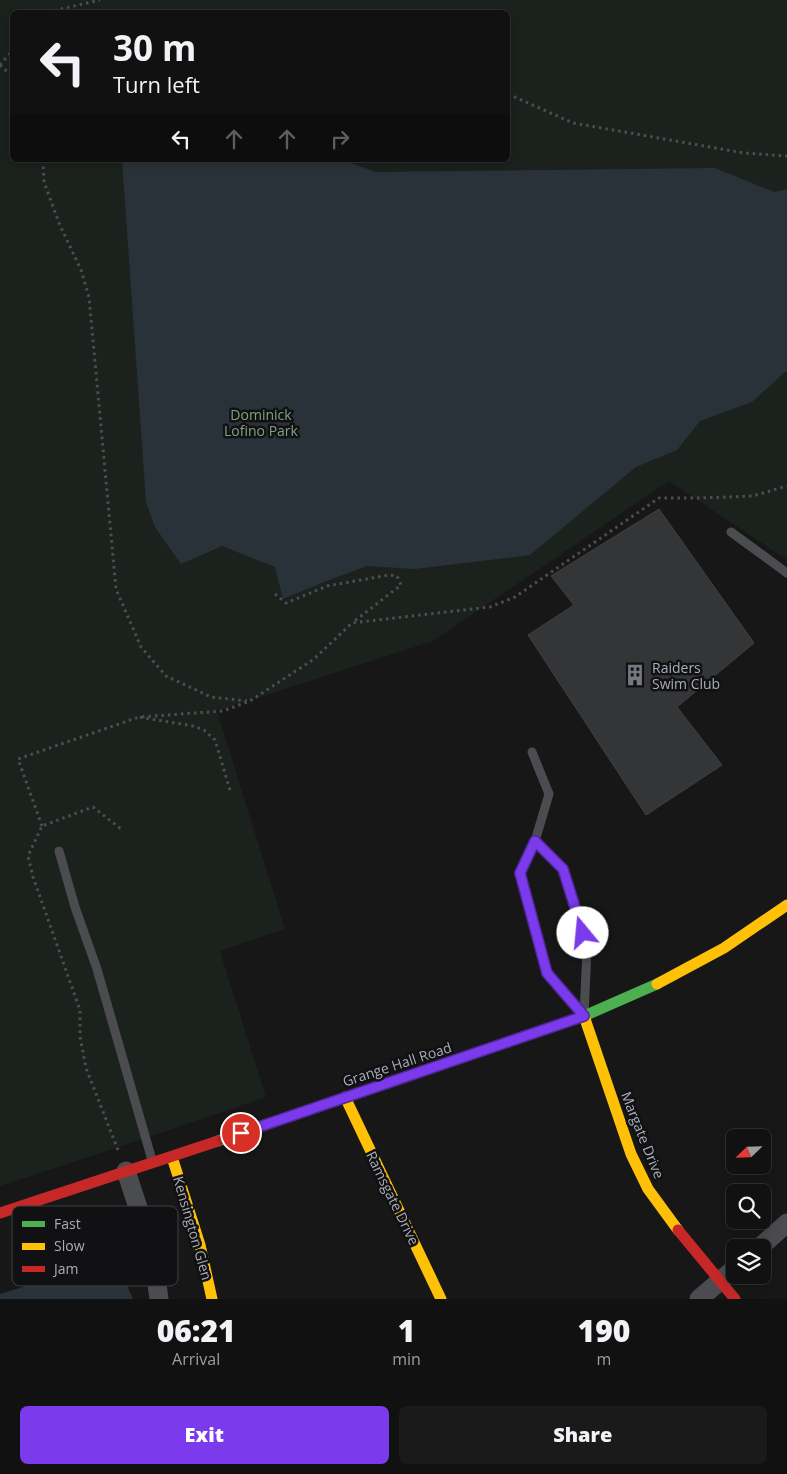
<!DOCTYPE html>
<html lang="en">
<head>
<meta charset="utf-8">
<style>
	body { margin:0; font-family:"Open Sans",sans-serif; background:#1a1a1a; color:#f1f3f6; height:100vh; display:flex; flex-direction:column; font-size:19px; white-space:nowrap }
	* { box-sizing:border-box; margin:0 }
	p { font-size:16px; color:#9c9d9f }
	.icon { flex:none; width:28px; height:28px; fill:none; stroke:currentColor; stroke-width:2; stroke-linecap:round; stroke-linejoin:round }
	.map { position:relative; height:1299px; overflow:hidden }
	.side { display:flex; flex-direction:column; background:#111; flex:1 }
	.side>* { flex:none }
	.guide { position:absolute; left:10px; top:10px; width:500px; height:152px; border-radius:8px; box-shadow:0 2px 12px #0003,0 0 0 1px #303131; background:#111; color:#f1f3f6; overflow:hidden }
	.needle { width:32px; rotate:247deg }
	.tools { position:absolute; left:726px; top:1129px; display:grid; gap:10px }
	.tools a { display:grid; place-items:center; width:45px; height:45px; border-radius:8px; background:#111; box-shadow:0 2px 12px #0003,0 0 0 1px #303131; font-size:25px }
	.pin { position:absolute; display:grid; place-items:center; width:42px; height:42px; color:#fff; margin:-21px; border:2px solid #fff; border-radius:50%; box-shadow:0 1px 5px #0007 }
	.me { position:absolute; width:55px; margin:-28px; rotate:343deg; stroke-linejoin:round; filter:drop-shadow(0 0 4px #0008) }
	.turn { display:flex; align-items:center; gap:18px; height:105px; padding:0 20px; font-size:22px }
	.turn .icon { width:65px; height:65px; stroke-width:2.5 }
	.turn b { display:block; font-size:35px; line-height:42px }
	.lanes { display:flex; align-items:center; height:48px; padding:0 20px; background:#0003; justify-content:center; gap:25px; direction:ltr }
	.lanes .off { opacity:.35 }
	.eta { display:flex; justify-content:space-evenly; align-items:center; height:85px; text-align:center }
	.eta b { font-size:30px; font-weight:800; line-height:35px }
	.action { display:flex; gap:10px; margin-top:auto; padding:10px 20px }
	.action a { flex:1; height:58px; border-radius:8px; background:#7c3aed; color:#fff; font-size:20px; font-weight:800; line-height:58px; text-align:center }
	.action a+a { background:#1a1a1a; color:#f1f3f6 }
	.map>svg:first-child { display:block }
	.green { fill:#1b211c; fill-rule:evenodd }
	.water { fill:#2a3239 }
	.building { fill:#343537; stroke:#3f4043 }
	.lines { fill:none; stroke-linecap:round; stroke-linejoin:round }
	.path { stroke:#4d4e52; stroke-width:3; stroke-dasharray:2.5 4; stroke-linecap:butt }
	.lane { stroke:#4b4c50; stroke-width:9 }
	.street { stroke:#4b4c50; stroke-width:19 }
	.fast { stroke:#4caf50; stroke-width:11 }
	.slow { stroke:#ffc107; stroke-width:11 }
	.jam { stroke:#c62828; stroke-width:11 }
	.route-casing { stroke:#51269a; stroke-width:12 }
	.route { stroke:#7c3aed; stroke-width:9 }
	.labels { text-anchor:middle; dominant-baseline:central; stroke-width:5; stroke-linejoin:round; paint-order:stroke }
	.park-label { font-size:14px; fill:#7fa381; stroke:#111113 }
	.poi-label { font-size:14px; fill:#a8adb8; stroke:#111113; text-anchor:start }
	.street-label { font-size:14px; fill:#a8adb8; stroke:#111113 }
	.key { fill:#111113; stroke:#3e4045; stroke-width:1 }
	.key-label { font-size:14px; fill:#a8adb8 }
</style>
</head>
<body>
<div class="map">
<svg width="787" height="1299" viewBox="0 0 787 1299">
	<rect width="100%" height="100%" fill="#171717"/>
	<path class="green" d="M0,0H787V560L669,481L433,641L217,711L285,929L220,951L266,1097L125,1145L0,1186ZM12,12H508V160H12Z"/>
	<path class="water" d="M122,160H343L376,172L715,168L774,192L787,189V372H785L752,402L700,421L677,450L636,467L530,555L415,569L367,566L324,582L283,599L275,567L222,546L181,564L155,527L146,502Z
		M115,1259L133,1299H0V1294Z"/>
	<path class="building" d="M659,509L754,643L677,707L722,765L646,815L528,635L574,605L551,576Z"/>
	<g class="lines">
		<path class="path" d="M48,12L100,0
			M0,65L12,51
			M0,65L12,76
			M508,94L573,123L744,153L787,156
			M43,160L44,182L59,223L81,270L89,297L116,589L141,647L166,676L211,697L247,701
			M275,594L286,603L327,586L389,575L397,576L401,585L352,623
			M230,790L215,740L204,730L193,726L139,717L223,711L250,701L314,659L352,623L490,607L515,597L659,498H700L753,496L787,486
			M42,826L18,759L139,717
			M118,1150L86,1068L80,1037V1010L33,877L28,856L42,826L93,807L121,829"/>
		<path class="lane" d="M731,532L787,573
			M532,752L549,794L535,841L520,873L547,973L584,1016L587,949L563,869L535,841
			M59,851L75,907L97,969L152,1160"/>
		<path class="street" d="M126,1171C140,1213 154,1255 159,1299
			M759,1248L787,1223
			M699,1299L735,1268"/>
		<path class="fast" d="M218,1141L584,1016L657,984"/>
		<path class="slow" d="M657,984L724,948L787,905
			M584,1016L631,1154L648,1189L678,1230
			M345,1097L441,1299
			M172,1157L200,1245L212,1299"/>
		<path class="jam" d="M0,1213L218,1141
			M678,1230L735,1299"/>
	</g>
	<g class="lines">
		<g class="route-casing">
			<path id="route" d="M241,1133L584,1016L547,973L520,873L535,841L563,869L583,933"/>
		</g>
		<use href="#route" class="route"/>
	</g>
	<defs>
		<g id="building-bare" transform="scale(1.725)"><path d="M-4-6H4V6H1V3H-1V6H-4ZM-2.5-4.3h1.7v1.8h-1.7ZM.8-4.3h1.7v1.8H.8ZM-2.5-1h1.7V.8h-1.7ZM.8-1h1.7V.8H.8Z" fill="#757880" stroke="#111113" stroke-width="2.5" paint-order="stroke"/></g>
	</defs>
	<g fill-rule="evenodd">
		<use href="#building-bare" x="635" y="675"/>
	</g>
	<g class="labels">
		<g class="park-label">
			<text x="261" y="414">Dominick<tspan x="261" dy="16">Lofino Park</tspan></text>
		</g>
		<g class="poi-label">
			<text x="652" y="667">Raiders<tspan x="652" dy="16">Swim Club</tspan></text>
		</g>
		<g class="street-label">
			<text transform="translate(397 1064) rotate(-18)">Grange Hall Road</text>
			<text transform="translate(643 1135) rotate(68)">Margate Drive</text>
			<text transform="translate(393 1198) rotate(64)">Ramsgate Drive</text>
			<text transform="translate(193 1228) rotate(74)">Kensington Glen</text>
		</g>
	</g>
	<rect x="12" y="1206" width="166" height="80" rx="8" class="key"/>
	<rect x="22" y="1221" width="23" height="6" fill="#4caf50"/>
	<rect x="22" y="1243" width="23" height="7" fill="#ffc107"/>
	<rect x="22" y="1266" width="23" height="6" fill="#c62828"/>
	<g class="key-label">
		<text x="54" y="1229">Fast</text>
		<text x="54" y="1251">Slow</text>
		<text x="54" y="1274">Jam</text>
	</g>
</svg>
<div class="tools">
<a><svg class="needle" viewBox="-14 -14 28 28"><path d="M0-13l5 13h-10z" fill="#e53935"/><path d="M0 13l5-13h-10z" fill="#9c9d9f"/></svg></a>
<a><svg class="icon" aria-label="search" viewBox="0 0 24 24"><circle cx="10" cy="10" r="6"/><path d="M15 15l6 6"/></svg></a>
<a><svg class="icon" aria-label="layers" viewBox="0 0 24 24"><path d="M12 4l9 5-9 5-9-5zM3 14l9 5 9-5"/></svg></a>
</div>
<div class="pin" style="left:241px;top:1133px;background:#d93025"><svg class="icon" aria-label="arrive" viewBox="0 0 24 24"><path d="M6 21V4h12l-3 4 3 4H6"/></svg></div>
<svg class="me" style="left:583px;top:933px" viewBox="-20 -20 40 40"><circle r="19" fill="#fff"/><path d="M0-13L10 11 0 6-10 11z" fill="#7c3aed"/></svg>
<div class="guide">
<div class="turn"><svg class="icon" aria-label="left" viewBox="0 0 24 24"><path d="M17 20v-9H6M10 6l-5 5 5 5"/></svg><div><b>30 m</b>Turn left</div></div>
<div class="lanes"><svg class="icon" aria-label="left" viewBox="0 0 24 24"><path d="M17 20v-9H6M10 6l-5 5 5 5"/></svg><svg class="icon off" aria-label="ahead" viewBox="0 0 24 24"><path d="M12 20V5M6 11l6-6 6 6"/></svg><svg class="icon off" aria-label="ahead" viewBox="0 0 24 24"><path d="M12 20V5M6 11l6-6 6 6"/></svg><svg class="icon off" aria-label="right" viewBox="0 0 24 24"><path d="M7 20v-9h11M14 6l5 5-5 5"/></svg></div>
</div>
</div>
<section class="side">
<div class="eta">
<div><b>06:21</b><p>Arrival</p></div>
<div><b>1</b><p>min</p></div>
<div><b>190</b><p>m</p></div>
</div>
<div class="action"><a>Exit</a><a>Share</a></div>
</section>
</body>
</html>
